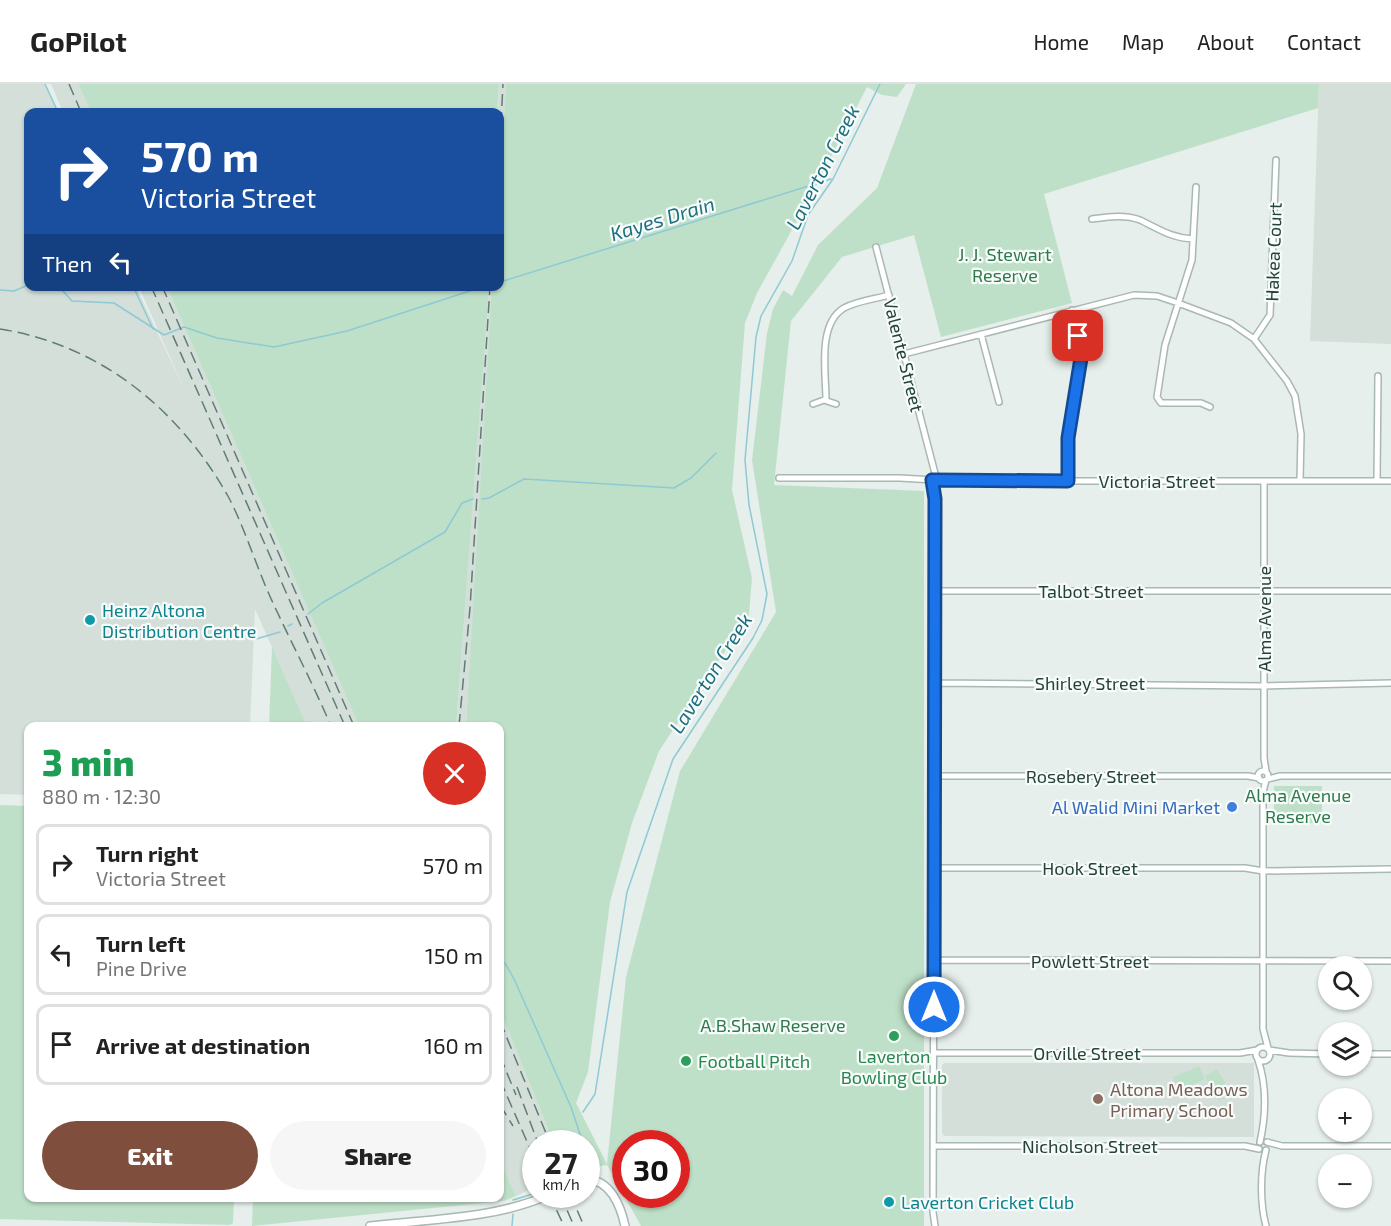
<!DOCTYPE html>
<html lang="en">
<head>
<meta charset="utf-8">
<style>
	body { margin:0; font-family:"Exo 2",sans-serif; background:#f6f6f6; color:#222; height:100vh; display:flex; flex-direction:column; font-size:22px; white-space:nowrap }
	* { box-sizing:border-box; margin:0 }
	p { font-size:20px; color:#767676 }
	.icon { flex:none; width:33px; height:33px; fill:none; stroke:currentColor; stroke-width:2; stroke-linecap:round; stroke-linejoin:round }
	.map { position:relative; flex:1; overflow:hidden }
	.side { position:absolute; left:24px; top:638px; width:480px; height:480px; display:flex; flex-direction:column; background:#fff; border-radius:12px; box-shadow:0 2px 4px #0004 }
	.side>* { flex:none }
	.guide { position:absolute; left:24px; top:24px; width:480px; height:183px; border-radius:12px; box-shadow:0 2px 4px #0004; background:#1a4fa0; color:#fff; overflow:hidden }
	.fabs { position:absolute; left:1318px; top:872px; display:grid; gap:12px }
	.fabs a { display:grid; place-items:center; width:54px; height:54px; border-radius:50%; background:#fff; box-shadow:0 2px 4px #0004; font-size:30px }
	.speed { position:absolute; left:522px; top:1046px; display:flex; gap:12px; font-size:30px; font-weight:700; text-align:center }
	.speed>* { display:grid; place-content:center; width:78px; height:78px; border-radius:50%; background:#fff; box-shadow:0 2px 4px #0004; line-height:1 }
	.speed small { font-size:15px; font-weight:400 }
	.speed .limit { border:9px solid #d22; background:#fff; color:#111 }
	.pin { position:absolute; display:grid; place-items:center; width:51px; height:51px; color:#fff; margin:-26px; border-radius:12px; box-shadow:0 3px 9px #0006 }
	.me { position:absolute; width:66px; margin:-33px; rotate:0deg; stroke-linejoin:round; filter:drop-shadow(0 0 4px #0008) }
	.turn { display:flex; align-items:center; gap:21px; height:126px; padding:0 18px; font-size:27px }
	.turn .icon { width:78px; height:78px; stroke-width:2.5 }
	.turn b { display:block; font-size:42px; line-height:51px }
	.then { display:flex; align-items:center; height:57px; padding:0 18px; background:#0003; gap:12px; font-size:22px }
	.round { display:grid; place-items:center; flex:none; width:63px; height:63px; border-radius:32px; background:#f6f6f6 }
	.overview { display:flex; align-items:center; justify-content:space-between; height:102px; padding:0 18px }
	h1 { font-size:36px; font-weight:800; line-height:45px; color:#1e9e55 }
	.button { display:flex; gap:12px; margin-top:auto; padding:12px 18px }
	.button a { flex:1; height:69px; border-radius:36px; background:#804e3d; color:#fff; font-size:24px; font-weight:800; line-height:69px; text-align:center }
	.button a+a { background:#f6f6f6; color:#222 }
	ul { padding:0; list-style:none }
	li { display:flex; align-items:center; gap:18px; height:81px; margin:0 12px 9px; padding:0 6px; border:3px solid #e0e0e0; border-radius:12px }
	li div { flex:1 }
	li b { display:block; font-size:22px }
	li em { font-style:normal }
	header { display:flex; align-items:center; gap:36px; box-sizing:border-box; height:84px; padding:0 30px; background:#fff; border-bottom:2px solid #e0e0e0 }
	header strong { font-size:28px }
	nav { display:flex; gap:33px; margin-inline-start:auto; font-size:21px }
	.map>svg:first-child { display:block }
	.built { fill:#d4dfda }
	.green { fill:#bfe0c8; fill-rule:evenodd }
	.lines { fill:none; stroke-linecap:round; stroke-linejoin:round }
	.stream { stroke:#8ec9d4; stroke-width:1.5 }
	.minor-casing { stroke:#a8b8b2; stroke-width:8 }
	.tertiary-casing { stroke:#a8b8b2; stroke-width:10 }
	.minor { stroke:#fff; stroke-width:5 }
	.tertiary { stroke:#fff; stroke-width:7 }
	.rail { stroke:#5f7d75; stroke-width:1.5; stroke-dasharray:12 6; stroke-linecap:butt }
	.route-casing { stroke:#114b97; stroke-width:15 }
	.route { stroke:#1a73e8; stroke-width:10 }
	.culture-dot { fill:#0f9aa8; stroke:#f7fbf9; stroke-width:2 }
	.shop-dot { fill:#3f7fe0; stroke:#f7fbf9; stroke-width:2 }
	.leisure-dot { fill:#2e9e5b; stroke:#f7fbf9; stroke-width:2 }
	.education-dot { fill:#8d6e63; stroke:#f7fbf9; stroke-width:2 }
	.labels { text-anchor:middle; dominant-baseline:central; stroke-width:4.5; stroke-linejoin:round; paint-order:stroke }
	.street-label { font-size:18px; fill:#24423a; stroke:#f7fbf9 }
	.park-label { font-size:18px; fill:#2d7a4b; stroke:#f7fbf9 }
	.culture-label { font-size:18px; fill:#0d838f; stroke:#f7fbf9; text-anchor:start }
	.shop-label { font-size:18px; fill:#366cbe; stroke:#f7fbf9; text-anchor:end }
	.leisure-label { font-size:18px; fill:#27864d; stroke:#f7fbf9 }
	.education-label { font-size:18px; fill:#785e54; stroke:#f7fbf9; text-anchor:start }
	.water-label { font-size:20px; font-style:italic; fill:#1c6f80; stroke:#f7fbf9 }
</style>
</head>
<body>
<header>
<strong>GoPilot</strong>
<nav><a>Home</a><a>Map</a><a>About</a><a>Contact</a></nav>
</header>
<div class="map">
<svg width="1391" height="1142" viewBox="0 0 1391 1142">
	<rect width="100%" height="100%" fill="#e6efeb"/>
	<path class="built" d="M0,0H45L58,28H28V202L136,203L184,305L139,203H167L359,642H307L255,525L250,642H28V711L0,710Z
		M51,0H78L91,28H63Z
		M499,0H506L500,107V28H497Z
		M1319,0H1391V260L1310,257Z
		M488,207H492L493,212L466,642H456Z
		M500,927L554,1059H536L535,1103L516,1112L500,1076Z
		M944,979H1254V1053L944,1052L942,1049V981Z"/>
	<path class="green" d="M78,0H499L497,28H91Z
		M506,0H906L897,13L882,11L867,3L814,106L757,209L745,239L732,406L752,494L749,531L659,667L632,739L610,818L588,988L576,1019L607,1080L626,893L680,687L776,528L752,376L767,249L773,225L783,206L792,212L818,161L877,104L916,0H1319L1318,24L1044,110L1072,219L941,253L914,151L842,173L791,237L774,401L924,407V1142H641L607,1081L587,1084L586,1059H554L500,927V642H466L492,203L500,202V107ZM626,1059H676V1110H626Z
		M167,203H489L456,642H359Z
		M272,563L307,642H269Z
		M1274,702H1322V739L1274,740Z
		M0,721L28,722V1113H234L233,1139L230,1141L0,1135Z
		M1199,982L1205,995L1179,1007L1173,993Z
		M1217,985L1232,1010L1219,1017L1205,992Z
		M500,1076L516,1112L504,1117L252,1142L253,1113H500Z"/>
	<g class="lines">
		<path class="stream" d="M45,0L58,28
			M500,198L831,95
			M50,202L63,207L72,217L114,219L164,251L184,243L217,254L274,263L347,247L485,202
			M133,202L153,245
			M0,206L14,207L28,201
			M482,415L489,414L524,395L674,404L691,394L716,369
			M308,530L322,519L445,448L462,419L473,415
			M288,542L292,540
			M256,555L280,548
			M500,879H505L515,897L571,1023L583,1059
			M583,1028L595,1010L627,808L673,675L753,554L762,536L767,510L749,421L745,376L756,253L761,232L792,177L808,131L833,95L880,0
			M586,1068V1074
			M513,1116L536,1109
			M512,1142L513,1130"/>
		<g class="minor-casing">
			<path id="minor" d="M1196,103L1192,176L1165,261L1157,313L1161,319H1201L1210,323
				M1092,135C1107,133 1124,130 1140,136C1159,145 1171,154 1193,155
				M876,163L937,397L935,415L933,1128L935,1142
				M981,250L999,318
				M1254,255L1270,231L1276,76
				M904,270L1134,211L1157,212L1178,219L1231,239L1254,255L1287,297L1295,312L1301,350L1300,397
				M826,316C826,289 817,240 844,224C857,217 875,215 889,211
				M813,320L824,316L836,320
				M779,394H900L951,397H1391
				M1068,397V354L1081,274L1072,226
				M1264,397V674L1266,687
				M1377,397L1378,292
				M935,507H1391
				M935,599L1263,602L1391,599
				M1258 692a5 5 0 1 1 10 0a5 5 0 1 1-10 0Z
				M935,692H1248L1259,694
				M1268,695L1280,692H1391
				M1266,696L1263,708V945L1268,964
				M935,784H1245L1263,787L1391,785
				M935,876L1391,877
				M1256 970a7 7 0 1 1 14 0a7 7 0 1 1-14 0Z
				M1269,966L1289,969L1329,970
				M934,969H1240L1257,966
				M1362,970H1391
				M1258,976C1267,1001 1266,1032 1260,1058
				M1267,1058L1282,1062H1391
				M935,1062H1245L1259,1065
				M1266,1142C1260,1120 1260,1088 1266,1066"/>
		</g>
		<g class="tertiary-casing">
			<path id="tertiary" d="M586,1096C610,1094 621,1123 625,1142
				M370,1142C430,1135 496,1135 551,1110"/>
		</g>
		<use href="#minor" class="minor"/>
		<use href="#tertiary" class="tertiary"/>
		<path class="rail" d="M69,0L81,28
			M500,58L503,0
			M151,202L345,642
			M162,202L354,642
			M0,245C101,261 180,326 229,414C246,447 257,485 273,519C292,560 313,600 331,642
			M459,642L470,524L490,202
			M500,937L550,1059
			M500,972L516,1011
			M500,996L536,1078
			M517,1003L538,1059
			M500,1021L513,1042
			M549,1110L564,1142
			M560,1110L574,1142
			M570,1110L584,1142"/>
	</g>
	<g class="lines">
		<g class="route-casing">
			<path id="route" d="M934,923L935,415L932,396L1068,397V354L1081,274L1078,252"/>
		</g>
		<use href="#route" class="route"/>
	</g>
	<g class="culture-dot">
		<circle cx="90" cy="536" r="6"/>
		<circle cx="889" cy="1118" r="6"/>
	</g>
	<circle class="shop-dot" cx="1232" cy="723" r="6"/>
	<g class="leisure-dot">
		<circle cx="894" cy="952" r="6"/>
		<circle cx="686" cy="977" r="6"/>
	</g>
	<circle class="education-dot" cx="1098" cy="1015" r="6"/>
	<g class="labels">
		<g class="street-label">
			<text transform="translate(1273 168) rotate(-88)">Hakea Court</text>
			<text transform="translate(904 271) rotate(76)">Valente Street</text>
			<text x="1157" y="397">Victoria Street</text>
			<text x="1091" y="507">Talbot Street</text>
			<text transform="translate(1264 535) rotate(-90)">Alma Avenue</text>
			<text x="1090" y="599">Shirley Street</text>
			<text x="1091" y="692">Rosebery Street</text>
			<text x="1090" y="784">Hook Street</text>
			<text x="1090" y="877">Powlett Street</text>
			<text x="1087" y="969">Orville Street</text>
			<text x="1090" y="1062">Nicholson Street</text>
		</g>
		<g class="park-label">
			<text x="1005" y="170">J. J. Stewart<tspan x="1005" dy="21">Reserve</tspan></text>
			<text x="1298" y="711">Alma Avenue<tspan x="1298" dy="21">Reserve</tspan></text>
			<text x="773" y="941">A.B.Shaw Reserve</text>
		</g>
		<g class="culture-label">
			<text x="102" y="526">Heinz Altona<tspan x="102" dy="21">Distribution Centre</tspan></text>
			<text x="901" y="1118">Laverton Cricket Club</text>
		</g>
		<g class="shop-label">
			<text x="1220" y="723">Al Walid Mini Market</text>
		</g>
		<g class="leisure-label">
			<text x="894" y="972">Laverton<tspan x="894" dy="21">Bowling Club</tspan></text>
			<text x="698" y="977" text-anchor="start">Football Pitch</text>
		</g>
		<g class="education-label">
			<text x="1110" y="1005">Altona Meadows<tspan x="1110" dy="21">Primary School</tspan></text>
		</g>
		<g class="water-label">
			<text transform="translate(822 83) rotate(-63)">Laverton Creek</text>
			<text transform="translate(662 134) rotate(-17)">Kayes Drain</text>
			<text transform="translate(710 589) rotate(-58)">Laverton Creek</text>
		</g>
	</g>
</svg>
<div class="fabs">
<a><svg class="icon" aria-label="search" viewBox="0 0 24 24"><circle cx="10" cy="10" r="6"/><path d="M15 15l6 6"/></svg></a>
<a><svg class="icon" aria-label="layers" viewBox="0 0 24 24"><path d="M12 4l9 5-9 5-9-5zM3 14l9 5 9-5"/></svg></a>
<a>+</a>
<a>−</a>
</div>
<div class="speed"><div>27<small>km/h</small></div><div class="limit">30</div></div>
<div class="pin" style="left:1078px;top:252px;background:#d93025"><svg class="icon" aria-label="arrive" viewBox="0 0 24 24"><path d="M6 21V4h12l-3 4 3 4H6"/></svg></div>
<svg class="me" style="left:934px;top:923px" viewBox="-20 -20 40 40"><circle r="17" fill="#1a73e8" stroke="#fff" stroke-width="3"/><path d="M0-11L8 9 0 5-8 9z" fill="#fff"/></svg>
<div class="guide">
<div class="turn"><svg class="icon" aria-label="right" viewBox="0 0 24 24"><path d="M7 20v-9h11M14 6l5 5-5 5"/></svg><div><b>570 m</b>Victoria Street</div></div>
<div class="then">Then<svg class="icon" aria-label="left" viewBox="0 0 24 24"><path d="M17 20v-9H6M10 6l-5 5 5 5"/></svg></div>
</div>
<section class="side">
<div class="overview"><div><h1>3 min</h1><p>880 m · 12:30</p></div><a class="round" style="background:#d93025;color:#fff"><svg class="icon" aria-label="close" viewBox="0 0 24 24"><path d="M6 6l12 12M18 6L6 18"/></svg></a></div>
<ul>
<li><svg class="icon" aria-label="right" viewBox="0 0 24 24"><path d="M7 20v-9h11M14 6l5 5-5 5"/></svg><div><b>Turn right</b><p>Victoria Street</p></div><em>570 m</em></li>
<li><svg class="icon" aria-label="left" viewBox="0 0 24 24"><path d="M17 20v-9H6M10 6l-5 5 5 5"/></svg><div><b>Turn left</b><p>Pine Drive</p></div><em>150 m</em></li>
<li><svg class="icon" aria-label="arrive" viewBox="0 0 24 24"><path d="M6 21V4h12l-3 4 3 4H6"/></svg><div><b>Arrive at destination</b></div><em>160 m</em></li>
</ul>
<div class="button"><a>Exit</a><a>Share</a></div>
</section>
</div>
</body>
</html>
